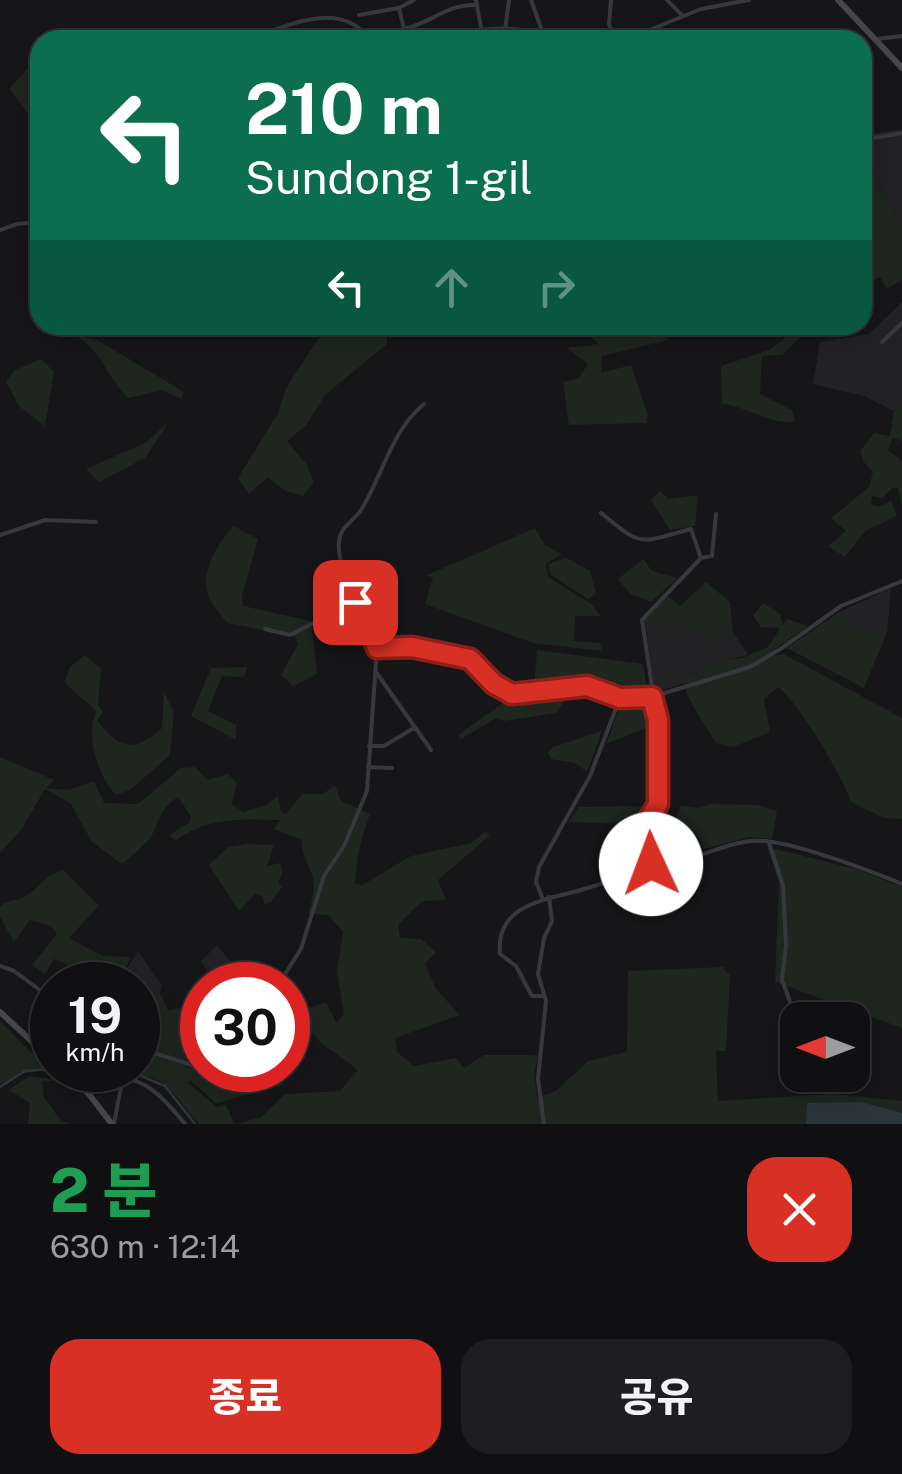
<!DOCTYPE html>
<html lang="ko">
<head>
<meta charset="utf-8">
<style>
	body { margin:0; font-family:"Public Sans","Noto Sans KR",sans-serif; background:#1e1e20; color:#f1f3f6; height:100vh; display:flex; flex-direction:column; font-size:38px; white-space:nowrap }
	* { box-sizing:border-box; margin:0 }
	p { font-size:32px; color:#9c9d9f }
	.icon { flex:none; width:55px; height:55px; fill:none; stroke:currentColor; stroke-width:2; stroke-linecap:round; stroke-linejoin:round }
	.map { position:relative; height:1124px; overflow:hidden }
	.drawer { display:flex; flex-direction:column; background:#101012; flex:1 }
	.drawer>* { flex:none }
	.banner { position:absolute; left:30px; top:30px; width:842px; height:305px; border-radius:30px; box-shadow:0 5px 25px #0003,0 0 0 2px #303032; background:#0b6e4f; color:#fff; overflow:hidden }
	.needle { width:65px; rotate:270deg }
	.tools { position:absolute; left:780px; top:1002px; display:grid; gap:20px }
	.tools a { display:grid; place-items:center; width:90px; height:90px; border-radius:20px; background:#101012; box-shadow:0 5px 25px #0003,0 0 0 2px #303032; font-size:50px }
	.speed { position:absolute; left:30px; top:962px; display:flex; gap:20px; font-size:50px; font-weight:700; text-align:center }
	.speed>* { display:grid; place-content:center; width:130px; height:130px; border-radius:50%; background:#101012; box-shadow:0 5px 25px #0003,0 0 0 2px #303032; line-height:1 }
	.speed small { font-size:25px; font-weight:400 }
	.speed .limit { border:15px solid #d22; background:#fff; color:#111 }
	.pin { position:absolute; display:grid; place-items:center; width:85px; height:85px; color:#fff; margin:-42px; border-radius:20px; box-shadow:0 5px 15px #0006 }
	.me { position:absolute; width:110px; margin:-55px; rotate:358deg; stroke-linejoin:round; filter:drop-shadow(0 0 8px #0008) }
	.turn { display:flex; align-items:center; gap:35px; height:210px; padding:0 50px; font-size:45px }
	.turn .icon { width:130px; height:130px; stroke-width:2.5 }
	.turn b { display:block; font-size:70px; line-height:85px }
	.lanes { display:flex; align-items:center; height:95px; padding:0 50px; background:#0003; justify-content:center; gap:50px; direction:ltr }
	.lanes .off { opacity:.35 }
	.round { display:grid; place-items:center; flex:none; width:105px; height:105px; border-radius:30px; background:#1e1e20 }
	.overview { display:flex; align-items:center; justify-content:space-between; height:170px; padding:0 50px }
	h1 { font-size:60px; font-weight:800; line-height:75px; color:#1e9e55 }
	.primary-button { display:flex; gap:20px; margin-top:auto; padding:20px 50px }
	.primary-button a { flex:1; height:115px; border-radius:30px; background:#d93025; color:#fff; font-size:40px; font-weight:800; line-height:115px; text-align:center }
	.primary-button a+a { background:#1e1e20; color:#f1f3f6 }
	.map>svg:first-child { display:block }
	.built { fill:#222225 }
	.green { fill:#1e261f }
	.water { fill:#2c353c }
	.lines { fill:none; stroke-linecap:round; stroke-linejoin:round }
	.stream { stroke:#2c353c; stroke-width:2.5 }
	.street { stroke:#37383d; stroke-width:4 }
	.secondary { stroke:#45474d; stroke-width:6 }
	.route-casing { stroke:#8d1f18; stroke-width:25 }
	.route { stroke:#d93025; stroke-width:18 }
</style>
</head>
<body>
<div class="map">
<svg width="902" height="1124" viewBox="0 0 902 1124">
	<rect width="100%" height="100%" fill="#161618"/>
	<path class="built" d="M902,129V222L884,197L863,150L862,135Z
		M902,302V404L894,411L864,396L813,384L820,342L869,334Z
		M891,588L887,632H858L839,612Z
		M645,625L686,626L722,636L733,632L748,655L722,661L682,679L683,684L655,692Z
		M217,945L249,985H215L201,961Z
		M138,951L162,985L160,994L138,993V985H116Z"/>
	<path class="green" d="M27,69L40,76L38,170L31,159L37,148L30,145L37,125L9,89Z
		M863,150L884,197L902,222V280L887,289L880,277L863,286Z
		M334,325H402L387,334V344L325,395L307,424L287,441L307,465L314,482L303,496L285,491L268,477L249,494L238,478L278,413L286,388L318,339Z
		M580,325H607L615,330L620,325H659L669,340L602,356L601,373L631,365L648,416L646,423L569,425L563,382L578,379L588,364L567,348L598,344Z
		M802,325H821L803,334L782,355L762,356L760,394L792,410L795,422C769,424 748,407 722,404L721,366L769,350Z
		M77,336L97,340L184,392L181,399L162,390L128,398C107,377 102,352 77,336Z
		M41,359L54,372L45,426L19,406L6,381L15,370Z
		M902,404V441L893,437L888,450L902,461V505L898,488H892L883,498L872,496L871,504L878,507L891,501L897,516L865,531L845,557L828,546L846,531L831,518L869,487L873,472L863,461L860,451L874,433L890,436L894,411Z
		M168,423L145,458L99,482L86,469L145,443Z
		M660,491L669,499L698,495L695,526L670,530L651,500Z
		M234,526L258,539L242,596L243,606L311,621L317,674L293,686L281,675L298,644L295,636L227,623C219,612 207,601 206,586C204,567 221,538 234,526Z
		M535,528L545,545L562,554L546,564L548,577L591,604L601,616H575L574,641L600,643L602,651L533,643L425,604L433,577L425,576Z
		M566,558L590,571L596,594L588,599L551,575L548,564Z
		M643,559L652,571L678,578L651,602L630,594L618,579Z
		M706,582L730,602L733,632L709,643L686,626L645,625L644,621L668,596L680,606Z
		M763,603L780,614L783,625L787,619L808,626L772,651L774,656L784,654L902,718V819L884,818L851,802C843,777 799,703 778,687L764,699L770,732L733,747L716,743C704,723 687,700 682,679L722,660L742,658L768,647L780,628L761,627L753,615Z
		M839,612L858,632H887L864,688L787,648Z
		M537,650L643,664L647,690L644,696L586,683L534,689Z
		M85,655L101,669L98,705L103,711L97,721C120,748 133,754 162,728L164,692L174,712L170,755L130,790L116,795C98,777 85,734 96,712C86,699 75,695 65,682L70,667Z
		M247,667L244,677L222,676L208,711L236,725V740L191,716L211,668Z
		M561,694L568,696L556,713L504,721L496,718L461,739L458,735L510,698Z
		M622,701L649,702L653,725L606,744Z
		M602,731L587,772L575,763L551,759L548,752L553,747Z
		M0,757L54,780L46,788L68,790L94,781L104,803L138,804L181,768L195,767L207,780L228,774L237,783L232,804L243,812L266,805L278,796L281,811L286,814L302,794H323L335,785L341,801L370,814C361,837 356,860 355,884L362,885L411,856L471,843L486,831L490,835L438,880L446,900L422,901L398,925L400,938L421,939L436,952L425,964L436,989L460,1015L395,1038L397,1052L414,1066L456,1058L464,1068L484,1055H534L538,1057L534,1072L537,1098L556,1091L588,1061L627,1052L628,971L723,967L730,976L726,1051H716L718,1101L831,1094L902,1101V1124H237L261,1117L285,1094L340,1091L358,1070L320,1042L300,1016L303,1010L326,1002L336,1023L344,1015L337,972L343,932L328,915L308,914C312,901 317,885 311,872C306,858 301,855 302,840L274,829L280,820C242,819 207,817 175,841L169,835L189,823L191,816L178,797C164,807 161,813 155,829C150,842 132,855 122,864L92,842L71,804L45,789L21,830L0,853Z
		M711,804L758,805L777,811L772,839L750,837L704,849L700,838L670,830L681,806L699,808Z
		M655,806L635,830L623,824L568,822L579,807Z
		M247,844L274,845L267,866L280,863L283,872L278,883L282,887L271,902L264,904L263,897L255,894L239,911L209,865L228,847Z
		M767,847L856,869L902,887V1028L775,982L779,882Z
		M63,870L99,906L69,938L103,956L131,957L116,985L54,959L45,974L32,965L57,934L51,926L30,920L14,942L0,917V906C8,900 16,901 22,898C38,890 44,876 63,870Z
		M144,991L160,994L169,1011L190,1005L194,1013L202,1009V1051L193,1059H184L188,1068L202,1061V1070H282L283,1085L216,1103L190,1080L188,1083L217,1107L226,1105L234,1124H199C182,1106 167,1074 140,1077L130,1070H138V993Z
		M0,1021L49,1070L24,1073L0,1084Z
		M29,1076L56,1080L42,1082L44,1097L61,1121L72,1124H28L30,1103L9,1090Z"/>
	<path class="water" d="M861,1102L902,1113V1124H806L807,1103Z"/>
	<g class="lines">
		<path class="stream" d="M70,1070L119,1071
			M129,1071L165,1086L195,1124
			M0,1087L25,1071L52,1069"/>
		<path class="street" d="M476,0L481,28
			M531,0L544,36
			M611,0L609,24L615,40
			M667,0L683,16
			M399,8L404,29C432,23 446,4 476,5
			M359,15L399,8L414,0
			M505,30L509,0
			M877,39L902,36
			M245,40C295,23 340,0 371,40
			M460,40V36C485,26 519,26 544,36
			M542,40L544,36L552,40
			M625,40L701,9L749,0
			M862,140L902,133
			M0,230L17,224L40,222
			M882,342L902,323
			M0,535L45,520L96,522
			M701,558L712,556L716,514
			M355,602C349,584 337,560 339,541C340,527 354,521 361,510C383,475 391,431 424,404
			M265,629L290,635L355,602L365,610L377,648L367,791L344,846L324,876L301,949L278,985
			M377,648L411,647L470,659L495,684L512,695L587,687L620,698L642,700L750,667L782,648L841,606L902,581
			M376,672L431,750
			M369,746H384L414,728
			M368,767L392,768
			M769,843L783,885L786,945L782,980L795,1015
			M652,864C686,867 717,844 751,841C782,837 871,871 902,884
			M542,897L536,882L539,867L590,776L620,698
			M0,966L14,971L52,999
			M543,996H532L516,966L500,954C495,903 548,900 584,889C607,883 629,872 651,864V848L642,831L658,805L659,786L657,720L642,620L701,558L691,529C638,543 644,548 601,513
			M138,1048L192,1065L202,1058
			M73,1075C135,1077 144,1074 185,1124
			M114,1124L124,1070
			M544,1124L538,1079L546,1001L538,974L544,938L552,921L549,897"/>
		<path class="secondary" d="M838,0L902,68
			M0,1012L52,1060
			M64,1070L88,1093L112,1124"/>
	</g>
	<g class="lines">
		<g class="route-casing">
			<path id="route" d="M355,602L365,610L377,648L412,647L470,659L494,684L512,694L587,686L620,698L652,697L658,720V804L642,831L651,848V864"/>
		</g>
		<use href="#route" class="route"/>
	</g>
</svg>
<div class="tools">
<a><svg class="needle" viewBox="-14 -14 28 28"><path d="M0-13l5 13h-10z" fill="#e53935"/><path d="M0 13l5-13h-10z" fill="#9c9d9f"/></svg></a>
</div>
<div class="speed"><div>19<small>km/h</small></div><div class="limit">30</div></div>
<div class="pin" style="left:355px;top:602px;background:#d93025"><svg class="icon" aria-label="arrive" viewBox="0 0 24 24"><path d="M6 21V4h12l-3 4 3 4H6"/></svg></div>
<svg class="me" style="left:651px;top:864px" viewBox="-20 -20 40 40"><circle r="19" fill="#fff"/><path d="M0-13L10 11 0 6-10 11z" fill="#d93025"/></svg>
<div class="banner">
<div class="turn"><svg class="icon" aria-label="left" viewBox="0 0 24 24"><path d="M17 20v-9H6M10 6l-5 5 5 5"/></svg><div><b>210 m</b>Sundong 1-gil</div></div>
<div class="lanes"><svg class="icon" aria-label="left" viewBox="0 0 24 24"><path d="M17 20v-9H6M10 6l-5 5 5 5"/></svg><svg class="icon off" aria-label="ahead" viewBox="0 0 24 24"><path d="M12 20V5M6 11l6-6 6 6"/></svg><svg class="icon off" aria-label="right" viewBox="0 0 24 24"><path d="M7 20v-9h11M14 6l5 5-5 5"/></svg></div>
</div>
</div>
<section class="drawer">
<div class="overview"><div><h1>2 분</h1><p>630 m · 12:14</p></div><a class="round" style="background:#d93025;color:#fff"><svg class="icon" aria-label="close" viewBox="0 0 24 24"><path d="M6 6l12 12M18 6L6 18"/></svg></a></div>
<div class="primary-button"><a>종료</a><a>공유</a></div>
</section>
</body>
</html>
